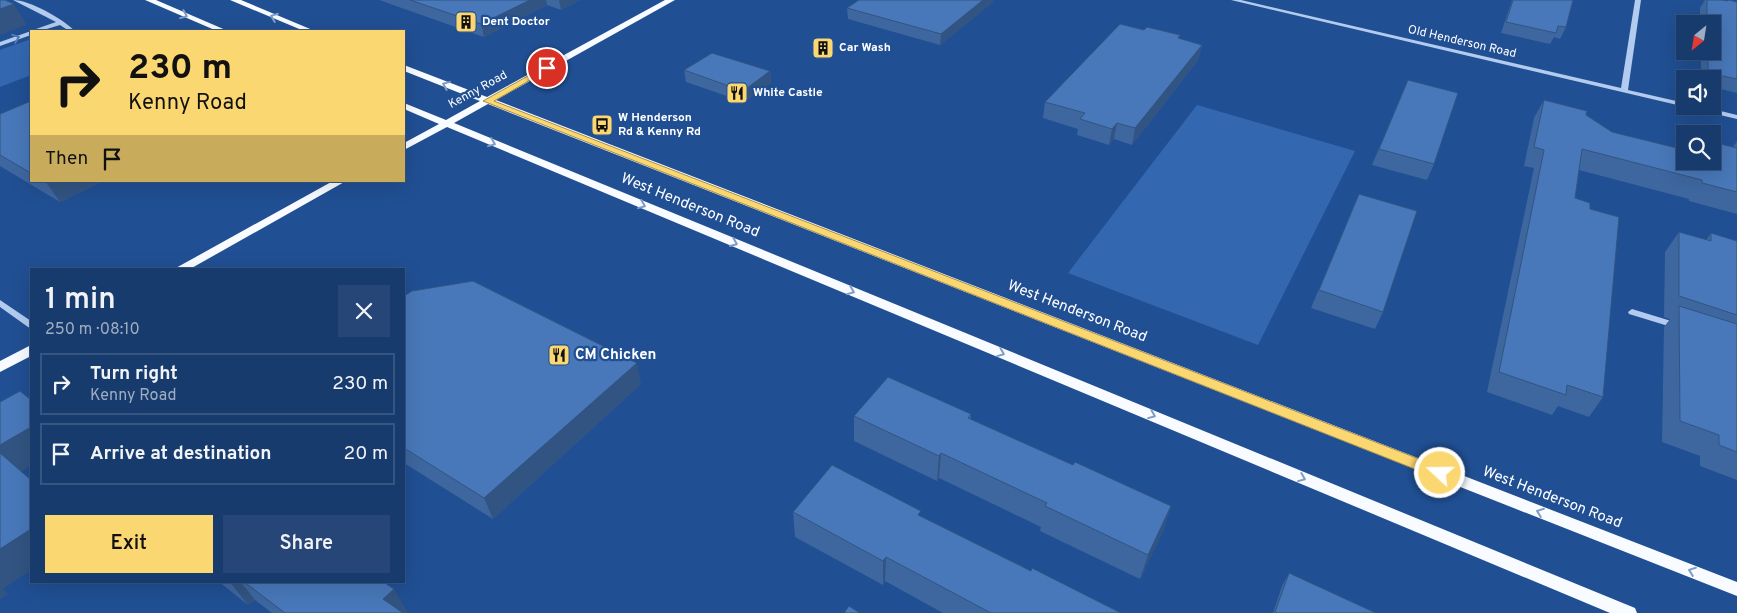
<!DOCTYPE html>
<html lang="en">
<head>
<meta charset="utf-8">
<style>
	body { margin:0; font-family:Overpass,sans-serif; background:#254676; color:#f1f3f6; height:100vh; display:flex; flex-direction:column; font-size:19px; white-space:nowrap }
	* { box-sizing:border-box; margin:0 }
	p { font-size:16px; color:#9fadc2 }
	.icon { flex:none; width:28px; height:28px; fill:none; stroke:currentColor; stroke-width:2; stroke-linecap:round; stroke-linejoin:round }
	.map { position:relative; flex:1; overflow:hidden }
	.details { position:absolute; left:30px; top:268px; width:375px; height:315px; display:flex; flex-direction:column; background:#183b6e; border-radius:0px; box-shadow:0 5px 20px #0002,0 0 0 1px #365581 }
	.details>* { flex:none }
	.guide { position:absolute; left:30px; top:30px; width:375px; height:152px; border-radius:0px; box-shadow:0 5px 20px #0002,0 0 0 1px #365581; background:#fbd772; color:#111; overflow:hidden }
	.needle { width:32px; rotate:210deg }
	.controls { position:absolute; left:1676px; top:15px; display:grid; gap:10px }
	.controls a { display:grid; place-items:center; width:45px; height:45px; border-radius:0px; background:#183b6e; box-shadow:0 5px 20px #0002,0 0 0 1px #365581; font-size:25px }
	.pin { position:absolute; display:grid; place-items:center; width:42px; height:42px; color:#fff; margin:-21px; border:2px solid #fff; border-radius:50%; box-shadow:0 1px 5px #0007 }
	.me { position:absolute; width:55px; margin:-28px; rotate:291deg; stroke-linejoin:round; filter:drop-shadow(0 0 4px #0008) }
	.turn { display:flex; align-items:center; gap:18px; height:105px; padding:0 15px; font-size:22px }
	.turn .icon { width:65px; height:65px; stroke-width:2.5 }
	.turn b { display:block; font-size:35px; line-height:42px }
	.then { display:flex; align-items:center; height:48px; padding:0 15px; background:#0003; gap:10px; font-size:19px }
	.round { display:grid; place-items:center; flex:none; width:52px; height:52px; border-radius:0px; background:#254676 }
	.head { display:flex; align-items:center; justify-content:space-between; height:85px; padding:0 15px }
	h1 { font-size:30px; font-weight:600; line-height:38px }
	.cta { display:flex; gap:10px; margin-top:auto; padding:10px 15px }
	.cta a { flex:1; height:58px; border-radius:0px; background:#fbd772; color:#111; font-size:20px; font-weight:600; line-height:58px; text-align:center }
	.cta a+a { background:#254676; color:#f1f3f6 }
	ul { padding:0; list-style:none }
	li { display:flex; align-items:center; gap:15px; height:62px; margin:0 10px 8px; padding:0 5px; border:2px solid #365581; border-radius:0px }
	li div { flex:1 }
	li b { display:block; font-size:19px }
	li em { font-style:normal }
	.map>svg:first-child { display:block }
	.green { fill:#3368b0 }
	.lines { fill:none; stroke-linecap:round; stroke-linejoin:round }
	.minor { fill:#b2cbee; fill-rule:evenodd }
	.major { fill:#f8fbff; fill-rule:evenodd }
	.wall { fill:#3e679f }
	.shaded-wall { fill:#325482 }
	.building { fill:#4878b9; stroke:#325482 }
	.oneway { stroke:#819cc4 }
	.oneway2 { stroke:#537ab3 }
	.route { fill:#fbd772; stroke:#a38c4a }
	.labels { text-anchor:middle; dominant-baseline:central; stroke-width:4.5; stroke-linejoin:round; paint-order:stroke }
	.far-poi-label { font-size:12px; font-weight:bold; fill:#fff; stroke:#204f93; text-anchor:start }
	.far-street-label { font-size:12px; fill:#fff; stroke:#204f93 }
	.street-label { font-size:15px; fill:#fff; stroke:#204f93 }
	.poi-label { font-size:15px; font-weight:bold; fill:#fff; stroke:#204f93; text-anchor:start }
</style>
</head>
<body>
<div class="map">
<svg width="1737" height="613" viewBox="0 0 1737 613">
	<rect width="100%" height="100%" fill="#204f93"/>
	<path class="green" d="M31,39V75L0,87V50Z
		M1197,105L1355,151L1258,345L1068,273Z"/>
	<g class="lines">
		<path class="minor" d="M13,0C30,0 63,19 75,31H69L60,25L40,31H32L33,30L56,22Z
			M1231,0H1241L1621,88L1635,0H1641L1628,90L1685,103V106H1700L1737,115V119Z
			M31,31V35L0,46V42Z
			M0,300L31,321V328L28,327L0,307Z
			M1632,309L1681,324L1682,326L1678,329L1629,314L1628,312Z"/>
		<path class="major" d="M145,0H156L228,31H217Z
			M230,0H241L315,31H304Z
			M665,0H675L496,100L1737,582V596L488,104L454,123L1635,608L1637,613H1610L447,127L404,150V143L439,124L404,109V103L446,120L480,101L404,71V65L487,97Z
			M333,181H346L190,269H174Z
			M31,345V356L0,372V361Z"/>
	</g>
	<path class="wall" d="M379,0H580L561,10L547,5L484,37Z
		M859,0H993V2L940,45L848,19L847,8Z
		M1512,0H1573L1566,27L1560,39L1554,37L1550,44L1501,33Z
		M1705,0H1721L1727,1L1728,0L1737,2V93L1712,87V79H1701V51H1712V24H1700V8Z
		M1144,30L1180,35L1179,39L1202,45L1198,60L1132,145L1114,139L1109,145L1077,135L1078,129L1043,118L1045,102Z
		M684,70L770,71L771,83L744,102L686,82Z
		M1408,80L1434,164L1427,180L1372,165Z
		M1544,100L1586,115L1612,132L1685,161L1733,147L1737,141V214L1689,201V199L1579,170L1575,198L1590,209L1603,397L1589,417L1558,406L1552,415L1487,392L1534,168L1524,166L1534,118Z
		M31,101V181H104L60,202L0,166V114Z
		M1359,194L1383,312L1375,329L1311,308Z
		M1679,232L1706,240L1711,233L1737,241V480L1700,466V456L1662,442L1664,327L1670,319L1664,317L1665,252Z
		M404,296L641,384L493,519L404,463Z
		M971,414V419L1073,465L1171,506L1163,531L1140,579L1040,531L1041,527L939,478L937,481L854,441V416Z
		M793,512L921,516L1031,571L1121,613H943L885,581L883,585L795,537Z
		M1289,573L1376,613H1273L1282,586Z
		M218,581H382L408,613H272L255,600L248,605Z"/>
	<path class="shaded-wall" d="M530,0H546L547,5L484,37L481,24Z
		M559,0H580L561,10Z
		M983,0H993V2L940,45L941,34Z
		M14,4L27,25L0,35V9Z
		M1202,45L1198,60L1132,145L1135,128Z
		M770,71L771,83L744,102L743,91Z
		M1117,123L1114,139L1109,145L1112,129Z
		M48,181H104L60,202L46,182Z
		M637,363L641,384L493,519L484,498Z
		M31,427V465L18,474L0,454V445Z
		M941,453L939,478L937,481L939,456Z
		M1171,506L1163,531L1140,579L1148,555Z
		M31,529V570L3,589L8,594L0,600V549Z
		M886,557L885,581L883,585V561Z
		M229,581H240L255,600L248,605Z
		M394,589L408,613H392L383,599Z"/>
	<path class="building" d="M0,0H5L14,4L0,9Z
		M410,0H530L481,24Z
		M859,0H983L941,34L847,8Z
		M1513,0H1573L1566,27L1558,26L1556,33L1506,22Z
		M1707,0H1721L1728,1V0H1729L1737,2V79L1708,73V51H1712V24H1707Z
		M1120,24L1144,30L1147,27L1180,35L1178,38L1202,45L1135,128L1117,123L1112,129L1080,119L1085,113L1045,102Z
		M712,53L770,71L743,91L684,70Z
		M1408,80L1458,93L1434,164L1379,149Z
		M1544,100L1587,111L1586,115L1612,132L1685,150V161H1712V142L1737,148V192L1702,183V180L1582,149L1575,198L1590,203V209L1619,217L1603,397L1567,385L1566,395L1499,372L1544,150L1534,147Z
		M31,101V173L0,155V114Z
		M1359,194L1417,211L1383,312L1319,290Z
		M1679,232L1711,241V233L1737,241V315L1679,296Z
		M473,281L637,363L484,498L404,448V296L412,291Z
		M1679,306L1737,324V452L1719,445V435L1680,421Z
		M888,377L971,414L968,418L1073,465L1075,462L1171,506L1148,555L1045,506L1047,503L941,453L939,456L854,416Z
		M20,391L31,400V427L0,445V402Z
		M0,453L31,480V529L0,549Z
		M832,465L921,511L918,515L1031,571L1032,568L1121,613H991L886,557L883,561L793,512Z
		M1289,573L1376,613H1278L1275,612Z
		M243,581H382L394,589L383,599L403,613H285Z
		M849,606L860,613H844Z"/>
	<defs><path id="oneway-chevron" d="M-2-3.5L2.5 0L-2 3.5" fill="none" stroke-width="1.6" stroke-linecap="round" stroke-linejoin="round" transform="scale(1.25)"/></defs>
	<g class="oneway">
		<use href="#oneway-chevron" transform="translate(184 15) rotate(22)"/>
		<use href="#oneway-chevron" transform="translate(274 17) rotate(-159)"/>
		<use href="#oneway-chevron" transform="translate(446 85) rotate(-158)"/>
		<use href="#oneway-chevron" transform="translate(492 143) rotate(22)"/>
		<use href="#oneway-chevron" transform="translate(642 205) rotate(22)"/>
		<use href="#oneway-chevron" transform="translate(734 243) rotate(23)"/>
		<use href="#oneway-chevron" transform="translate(851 291) rotate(22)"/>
		<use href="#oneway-chevron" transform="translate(1001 353) rotate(22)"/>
		<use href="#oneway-chevron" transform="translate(1152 415) rotate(22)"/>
		<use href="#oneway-chevron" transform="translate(1302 478) rotate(22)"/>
		<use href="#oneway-chevron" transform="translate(1540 512) rotate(-159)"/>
		<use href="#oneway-chevron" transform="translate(1692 571) rotate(-159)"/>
	</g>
	<use class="oneway2" href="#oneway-chevron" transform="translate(16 38) rotate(-20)"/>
	<path class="route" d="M544,67L551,68L494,101L1445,469L1447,473L1445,477L1440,478L1435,477L483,101Z"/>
	<defs>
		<g id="building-square" transform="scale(1.125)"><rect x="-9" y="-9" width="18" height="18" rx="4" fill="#fbd772" stroke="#204f93"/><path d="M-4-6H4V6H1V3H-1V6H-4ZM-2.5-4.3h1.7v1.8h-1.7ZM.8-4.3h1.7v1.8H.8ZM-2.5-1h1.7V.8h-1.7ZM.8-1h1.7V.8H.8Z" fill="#111"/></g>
		<g id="restaurant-square" transform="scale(1.125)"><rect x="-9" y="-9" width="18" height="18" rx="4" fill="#fbd772" stroke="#204f93"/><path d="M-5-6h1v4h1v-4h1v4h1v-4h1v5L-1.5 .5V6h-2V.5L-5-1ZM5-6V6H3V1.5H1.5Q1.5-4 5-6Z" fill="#111"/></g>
		<g id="bus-square" transform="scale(1.125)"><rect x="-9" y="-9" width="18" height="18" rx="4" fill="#fbd772" stroke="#204f93"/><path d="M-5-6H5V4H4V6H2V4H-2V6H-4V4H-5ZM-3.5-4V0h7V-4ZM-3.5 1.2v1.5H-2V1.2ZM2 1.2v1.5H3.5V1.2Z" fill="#111"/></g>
	</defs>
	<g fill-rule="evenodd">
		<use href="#building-square" x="466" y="22"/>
		<use href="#building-square" x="823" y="48"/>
		<use href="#restaurant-square" x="737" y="93"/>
		<use href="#bus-square" x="602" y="125"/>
		<use href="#restaurant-square" x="559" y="355"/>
	</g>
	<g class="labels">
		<g class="far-poi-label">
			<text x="482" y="22">Dent Doctor</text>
			<text x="839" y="48">Car Wash</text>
			<text x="753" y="93">White Castle</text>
			<text x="618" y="118">W Henderson<tspan x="618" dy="14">Rd &amp; Kenny Rd</tspan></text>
		</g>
		<g class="far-street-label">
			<text transform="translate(1462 42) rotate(13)">Old Henderson Road</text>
			<text transform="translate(478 90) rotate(-29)">Kenny Road</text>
		</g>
		<g class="street-label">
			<text transform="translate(690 206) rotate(22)">West Henderson Road</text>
			<text transform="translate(1077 312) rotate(21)">West Henderson Road</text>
			<text transform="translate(1552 498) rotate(21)">West Henderson Road</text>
		</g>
		<g class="poi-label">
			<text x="575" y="355">CM Chicken</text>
		</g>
	</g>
</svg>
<div class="controls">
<a><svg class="needle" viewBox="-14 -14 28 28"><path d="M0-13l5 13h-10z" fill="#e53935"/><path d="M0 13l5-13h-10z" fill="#9fadc2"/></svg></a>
<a><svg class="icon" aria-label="sound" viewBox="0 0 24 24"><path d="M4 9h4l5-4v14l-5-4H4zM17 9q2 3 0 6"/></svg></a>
<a><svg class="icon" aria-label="search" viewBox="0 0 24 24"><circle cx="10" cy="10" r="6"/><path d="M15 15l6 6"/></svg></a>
</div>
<div class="pin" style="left:547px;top:68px;background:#d93025"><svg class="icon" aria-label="arrive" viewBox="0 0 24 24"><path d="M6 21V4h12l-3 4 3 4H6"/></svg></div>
<svg class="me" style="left:1440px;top:473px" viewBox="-20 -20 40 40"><circle r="17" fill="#fbd772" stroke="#fff" stroke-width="3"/><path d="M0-11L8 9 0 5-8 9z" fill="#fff"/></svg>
<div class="guide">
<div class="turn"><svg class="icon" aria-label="right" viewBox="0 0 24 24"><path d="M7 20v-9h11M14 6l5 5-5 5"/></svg><div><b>230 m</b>Kenny Road</div></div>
<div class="then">Then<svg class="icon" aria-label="arrive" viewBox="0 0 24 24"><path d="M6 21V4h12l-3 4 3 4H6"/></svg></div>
</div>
<section class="details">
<div class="head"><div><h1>1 min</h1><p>250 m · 08:10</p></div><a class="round"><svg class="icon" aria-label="close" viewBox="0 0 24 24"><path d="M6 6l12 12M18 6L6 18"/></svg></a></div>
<ul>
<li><svg class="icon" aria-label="right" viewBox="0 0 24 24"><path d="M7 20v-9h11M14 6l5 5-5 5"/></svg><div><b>Turn right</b><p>Kenny Road</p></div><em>230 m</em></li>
<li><svg class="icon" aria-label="arrive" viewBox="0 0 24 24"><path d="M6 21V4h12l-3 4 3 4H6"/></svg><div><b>Arrive at destination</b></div><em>20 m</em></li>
</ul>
<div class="cta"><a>Exit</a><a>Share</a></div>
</section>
</div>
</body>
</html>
